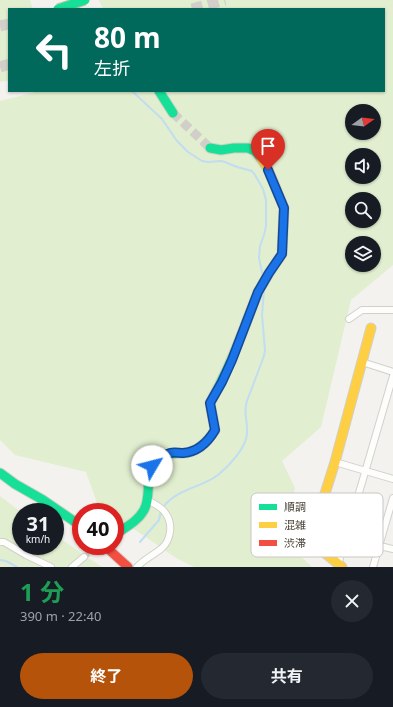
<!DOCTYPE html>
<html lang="ja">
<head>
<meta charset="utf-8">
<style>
	body { margin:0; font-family:"Noto Sans","Noto Sans JP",sans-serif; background:#242831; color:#f1f3f6; height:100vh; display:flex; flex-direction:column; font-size:15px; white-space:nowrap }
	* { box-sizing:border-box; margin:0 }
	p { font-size:13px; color:#9ea1a6 }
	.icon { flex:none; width:22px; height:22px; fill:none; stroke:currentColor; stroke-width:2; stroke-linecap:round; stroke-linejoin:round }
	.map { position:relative; height:567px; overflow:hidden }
	.sheet { display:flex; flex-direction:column; background:#171b24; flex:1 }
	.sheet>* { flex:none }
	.banner { position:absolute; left:8px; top:8px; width:377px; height:84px; border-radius:0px; box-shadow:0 1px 3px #0004; background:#00695c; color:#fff; overflow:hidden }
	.needle { width:26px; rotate:75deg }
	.tools { position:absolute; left:345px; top:104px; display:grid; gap:8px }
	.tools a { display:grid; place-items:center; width:36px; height:36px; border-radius:50%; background:#171b24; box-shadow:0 1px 3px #0004; font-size:20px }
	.speed { position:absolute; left:12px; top:503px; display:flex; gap:8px; font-size:20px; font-weight:700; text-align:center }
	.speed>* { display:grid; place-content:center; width:52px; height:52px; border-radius:50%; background:#171b24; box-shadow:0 1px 3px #0004; line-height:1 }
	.speed small { font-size:10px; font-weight:400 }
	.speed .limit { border:6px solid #d22; background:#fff; color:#111 }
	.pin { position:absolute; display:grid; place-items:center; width:34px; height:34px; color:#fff; margin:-41px -17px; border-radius:50% 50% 50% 0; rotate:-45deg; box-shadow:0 0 4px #0007 }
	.pin .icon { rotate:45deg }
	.me { position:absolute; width:44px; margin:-22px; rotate:53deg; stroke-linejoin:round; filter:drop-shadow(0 0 3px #0008) }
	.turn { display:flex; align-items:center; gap:14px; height:84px; padding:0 20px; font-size:18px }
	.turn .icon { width:52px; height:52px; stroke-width:2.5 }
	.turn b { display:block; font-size:28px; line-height:34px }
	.round { display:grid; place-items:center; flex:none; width:42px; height:42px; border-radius:21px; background:#242831 }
	.summary { display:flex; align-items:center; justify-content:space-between; height:68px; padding:0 20px }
	h1 { font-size:24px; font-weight:700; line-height:30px; color:#1e9e55 }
	.primary-button { display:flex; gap:8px; margin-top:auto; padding:8px 20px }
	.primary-button a { flex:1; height:46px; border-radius:24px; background:#b45309; color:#fff; font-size:16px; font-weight:700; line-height:46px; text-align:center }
	.primary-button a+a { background:#242831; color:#f1f3f6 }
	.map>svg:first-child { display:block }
	.green { fill:#e1eecf; fill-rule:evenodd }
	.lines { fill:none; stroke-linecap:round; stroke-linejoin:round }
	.stream { stroke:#c0ddf1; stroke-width:2 }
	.street-tunnel { stroke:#d2cfca; stroke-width:6; stroke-dasharray:6 3; stroke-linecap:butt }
	.secondary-tunnel { stroke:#d2cfca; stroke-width:9; stroke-dasharray:9 4.5; stroke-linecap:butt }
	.highway-tunnel { stroke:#d2cfca; stroke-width:11; stroke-dasharray:11 5.5; stroke-linecap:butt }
	.street-casing { stroke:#d2d0cb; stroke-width:8 }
	.fast-casing { stroke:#d3cfc5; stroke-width:11 }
	.slow-casing { stroke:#d3cfc5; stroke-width:11 }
	.jam-casing { stroke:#d3cfc5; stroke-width:11 }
	.street { stroke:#fdfdfc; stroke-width:6 }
	.fast { stroke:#16e098; stroke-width:9 }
	.slow { stroke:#ffcf43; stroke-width:9 }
	.jam { stroke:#f24e42; stroke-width:9 }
	.fast-bridge-casing { stroke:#ccbfa9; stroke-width:11; stroke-linecap:butt }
	.fast-bridge { stroke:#16e098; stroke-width:9 }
	.route-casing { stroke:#114b97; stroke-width:10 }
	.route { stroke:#1a73e8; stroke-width:7 }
	.key { fill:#fff; stroke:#c9c7c4; stroke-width:1 }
	.key-label { font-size:11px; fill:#4b4439 }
</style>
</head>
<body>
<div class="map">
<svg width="393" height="567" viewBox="0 0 393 567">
	<rect width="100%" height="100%" fill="#f4f2ee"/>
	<path class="green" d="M0,0H30L33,9H9V80L0,82Z
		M99,0H393V265L351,300L321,427L282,461L295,488L288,519L289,545L312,567H194L176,558L115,516V512H109L97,503L86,472L15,455L0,440V101L40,91H384V9H103ZM352,111H374V133H352ZM352,155H374V177H352ZM352,199H374V221H352ZM352,243H374V265H352Z
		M0,496L21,512V546H55V535L102,567H0Z"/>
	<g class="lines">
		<path class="stream" d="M132,91L162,119L177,141L188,152L202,161L208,162L221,161L225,162L237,167L252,171L255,175L263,189L266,200V226L264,235L260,246L259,258L263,277
			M163,507C178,488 201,488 218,475C229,466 247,447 247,433C248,424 244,414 246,405C247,398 251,392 253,385C257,375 260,366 264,356L265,350L262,315L264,290
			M140,542L159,520L161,511
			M0,560L6,561L17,567"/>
		<path class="street-tunnel" d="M84,557L99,546"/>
		<path class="secondary-tunnel" d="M173,113L210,148"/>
		<path class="highway-tunnel" d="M192,9L225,0
			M0,26L9,24
			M0,67L9,64"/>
		<g class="street-casing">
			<path id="street" d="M349,319L362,310H393
				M362,362L393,372
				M335,462L393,479
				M0,542H4L26,555L51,567
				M380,546L393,549
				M338,565L393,376
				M72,567L84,557
				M137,567C144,559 154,555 162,548C171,540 173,524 166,514C163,508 155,504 149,501
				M373,567L393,498"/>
		</g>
		<g class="fast-casing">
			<path id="fast" d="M159,91L173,113
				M210,148L221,150L234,148H248L255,151L261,158
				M0,473L15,484L43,500L81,526
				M116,534C126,527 138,521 144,510C152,496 144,475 155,463C166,452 170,454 184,453C198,452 208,441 215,430L210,403C222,381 232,360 241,336"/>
		</g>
		<g class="slow-casing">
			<path id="slow" d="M241,336L258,292L269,273L282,254L284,208L268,169L261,158
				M342,567L310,541L335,462L371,328"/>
		</g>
		<g class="jam-casing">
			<path id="jam" d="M105,546L128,567"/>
		</g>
		<use href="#street" class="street"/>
		<use href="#fast" class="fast"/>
		<use href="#slow" class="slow"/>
		<use href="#jam" class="jam"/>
		<g class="fast-bridge-casing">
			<path id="fast-bridge" d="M58,9L85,0"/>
		</g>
		<use href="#fast-bridge" class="fast-bridge"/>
	</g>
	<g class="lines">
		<g class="route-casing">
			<path id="route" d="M152,466C158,461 163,455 170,453C174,452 179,453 183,453C198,452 208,442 215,430L210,403L222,382L232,360L258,292L269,273L282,254L284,208L268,170"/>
		</g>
		<use href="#route" class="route"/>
	</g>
	<rect x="251" y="493" width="132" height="64" rx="6" class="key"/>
	<rect x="259" y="504" width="18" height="6" fill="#16e098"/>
	<rect x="259" y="522" width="18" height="6" fill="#ffcf43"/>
	<rect x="259" y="540" width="18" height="6" fill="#f24e42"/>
	<g class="key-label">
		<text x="284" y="511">順調</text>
		<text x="284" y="529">混雑</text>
		<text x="284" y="547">渋滞</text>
	</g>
</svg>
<div class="tools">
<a><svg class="needle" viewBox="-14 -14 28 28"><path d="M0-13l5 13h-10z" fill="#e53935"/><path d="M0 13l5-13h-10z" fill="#9ea1a6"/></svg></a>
<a><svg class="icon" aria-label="sound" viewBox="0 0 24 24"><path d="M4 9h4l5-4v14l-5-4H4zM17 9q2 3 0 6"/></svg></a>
<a><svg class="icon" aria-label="search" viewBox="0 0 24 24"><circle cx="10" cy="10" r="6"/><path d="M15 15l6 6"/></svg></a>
<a><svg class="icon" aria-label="layers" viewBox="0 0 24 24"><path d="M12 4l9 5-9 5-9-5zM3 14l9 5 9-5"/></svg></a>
</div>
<div class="speed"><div>31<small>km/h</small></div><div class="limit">40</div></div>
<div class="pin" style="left:268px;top:170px;background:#d93025"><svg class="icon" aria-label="arrive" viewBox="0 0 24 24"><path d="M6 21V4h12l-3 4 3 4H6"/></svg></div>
<svg class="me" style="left:152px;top:466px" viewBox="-20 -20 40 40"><circle r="19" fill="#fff"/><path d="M0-13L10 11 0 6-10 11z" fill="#1a73e8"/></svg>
<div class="banner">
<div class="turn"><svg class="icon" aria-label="left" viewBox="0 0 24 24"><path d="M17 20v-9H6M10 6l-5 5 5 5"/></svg><div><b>80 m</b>左折</div></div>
</div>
</div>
<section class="sheet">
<div class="summary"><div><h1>1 分</h1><p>390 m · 22:40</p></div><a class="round"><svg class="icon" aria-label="close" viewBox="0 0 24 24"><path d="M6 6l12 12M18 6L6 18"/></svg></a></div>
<div class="primary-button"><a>終了</a><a>共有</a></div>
</section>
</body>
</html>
